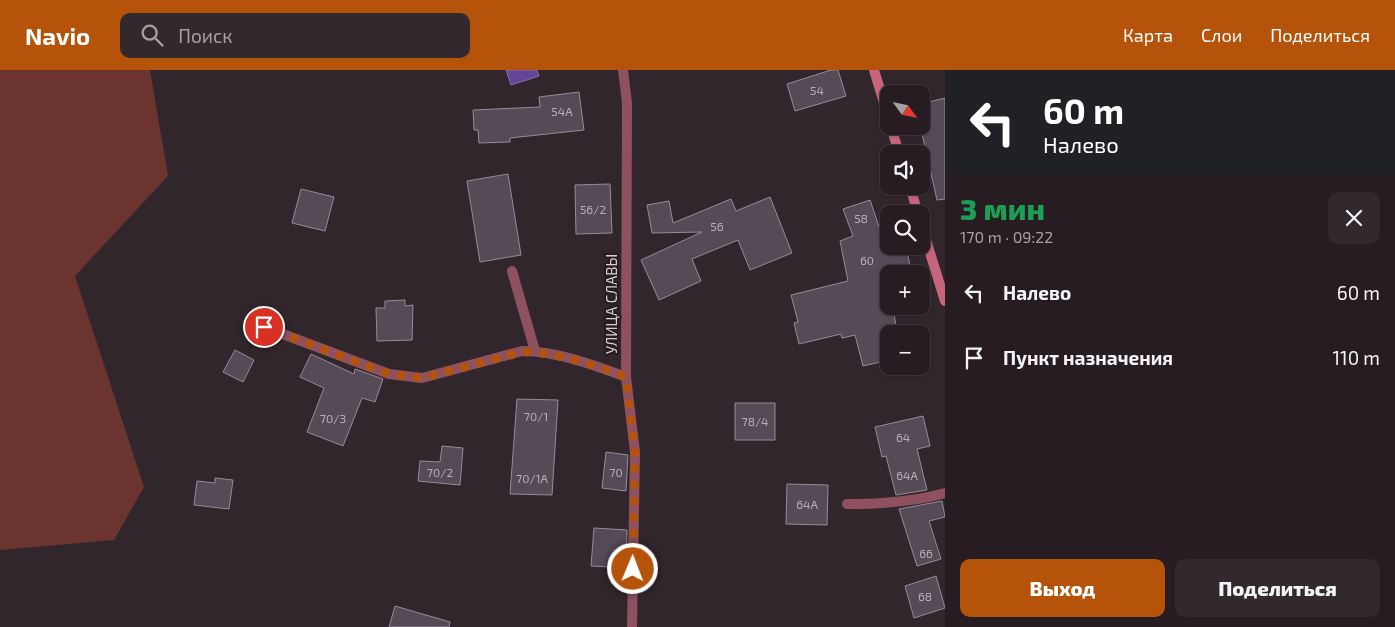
<!DOCTYPE html>
<html lang="ru">
<head>
<meta charset="utf-8">
<style>
	body { margin:0; font-family:"Exo 2",sans-serif; background:#32292f; color:#f1f3f6; height:100vh; display:flex; flex-direction:column; font-size:19px; white-space:nowrap }
	* { box-sizing:border-box; margin:0 }
	p { font-size:16px; color:#a4a1a5 }
	.icon { flex:none; width:28px; height:28px; fill:none; stroke:currentColor; stroke-width:2; stroke-linecap:round; stroke-linejoin:round }
	.map { position:relative; flex:1; overflow:hidden }
	.sheet { display:flex; flex-direction:column; background:#261c22; width:450px }
	.sheet>* { flex:none }
	.guide { background:#202124; color:#fff; overflow:hidden }
	.needle { width:32px; rotate:123deg }
	.tools { position:absolute; left:880px; top:15px; display:grid; gap:10px }
	.tools a { display:grid; place-items:center; width:50px; height:50px; border-radius:10px; background:#261c22; box-shadow:0 1px 4px #0004,0 0 0 1px #423a40; font-size:25px }
	.pin { position:absolute; display:grid; place-items:center; width:42px; height:42px; color:#fff; margin:-21px; border:2px solid #fff; border-radius:50%; box-shadow:0 1px 5px #0007 }
	.me { position:absolute; width:55px; margin:-28px; rotate:1deg; stroke-linejoin:round; filter:drop-shadow(0 0 4px #0008) }
	.turn { display:flex; align-items:center; gap:18px; height:105px; padding:0 15px; font-size:22px }
	.turn .icon { width:65px; height:65px; stroke-width:2.5 }
	.turn b { display:block; font-size:35px; line-height:42px }
	.round { display:grid; place-items:center; flex:none; width:52px; height:52px; border-radius:10px; background:#32292f }
	.head { display:flex; align-items:center; justify-content:space-between; height:85px; padding:0 15px }
	h1 { font-size:30px; font-weight:800; line-height:38px; color:#1e9e55 }
	.primary-button { display:flex; gap:10px; margin-top:auto; padding:10px 15px }
	.primary-button a { flex:1; height:58px; border-radius:10px; background:#b45309; color:#fff; font-size:20px; font-weight:800; line-height:58px; text-align:center }
	.primary-button a+a { background:#32292f; color:#f1f3f6 }
	ul { padding:0; list-style:none }
	li { display:flex; align-items:center; gap:15px; height:65px; padding:0 15px }
	li div { flex:1 }
	li b { display:block; font-size:19px }
	li em { font-style:normal }
	header { display:flex; align-items:center; gap:30px; box-sizing:border-box; height:70px; padding:0 25px; background:#b45309; color:#fff }
	header strong { font-size:24px }
	nav { display:flex; gap:28px; margin-inline-start:auto; font-size:18px }
	.search { width:350px; height:45px; background:#32292f; display:flex; align-items:center; gap:12px; box-sizing:border-box; padding:0 18px; border-radius:10px; color:#a4a1a5; font-size:19px }
	main { display:flex; flex:1; min-height:0 }
	.map>svg:first-child { display:block }
	.green { fill:#6b342e }
	.water { fill:#634697; stroke:#866fa9 }
	.building { fill:#554b57; stroke:#968b98 }
	.lines { fill:none; stroke-linecap:round; stroke-linejoin:round }
	.lane { stroke:#8f5160; stroke-width:10 }
	.street { stroke:#8f5160; stroke-width:10 }
	.secondary { stroke:#c7657e; stroke-width:10 }
	.route { stroke:#b45309; stroke-width:9; stroke-dasharray:0 16.2 }
	.labels { text-anchor:middle; dominant-baseline:central; stroke-width:4.5; stroke-linejoin:round; paint-order:stroke }
	.number-label { font-size:12px; fill:#b7aeb5 }
	.street-label { font-size:15px; fill:#d8cfd4; stroke:#281c23 }
</style>
</head>
<body>
<header>
<strong>Navio</strong>
<div class="search"><svg class="icon" aria-label="search" viewBox="0 0 24 24"><circle cx="10" cy="10" r="6"/><path d="M15 15l6 6"/></svg>Поиск</div>
<nav><a>Карта</a><a>Слои</a><a>Поделиться</a></nav>
</header>
<main>
<div class="map">
<svg width="945" height="557" viewBox="0 0 945 557">
	<rect width="100%" height="100%" fill="#32262d"/>
	<path class="green" d="M0,0H150L168,106L75,206L144,417L114,470L0,480Z"/>
	<path class="water" d="M506,0H537L539,6L511,15Z"/>
	<path class="building" d="M831,0H838L846,26L795,41L787,14Z
		M579,22L584,60L510,68V72L479,73L478,60H474L473,40L540,37L539,27Z
		M945,28V129L937,130L921,59V34Z
		M508,104L521,185L480,192L467,111Z
		M610,114L612,163L576,164L575,115Z
		M301,119L334,127L325,161L292,153Z
		M770,127L792,183L750,200L738,170L692,189L701,211L659,230L641,190L702,162L652,163L647,135L669,131L673,153L731,129L736,141Z
		M870,130L888,183L907,180L911,203L889,204V236H893L897,264H889V290L863,296L855,265L842,268L841,264L799,274L794,253L798,252L791,225L848,211L840,171L853,166L843,139Z
		M405,230V236L413,235L412,270L377,271L376,238H385V231Z
		M235,280L254,290L243,312L223,302Z
		M311,284L354,304L355,299L383,309L375,332L362,328L343,376L307,362L324,318L300,307Z
		M517,329L558,330L552,425L510,424Z
		M735,333H775V370H735Z
		M923,346L930,376L917,379L927,420L896,425L886,386L882,387L875,357Z
		M442,376L463,378L460,415L418,411L420,391L440,392Z
		M606,382L628,385L626,421L602,418Z
		M215,408L233,410L229,439L194,435L197,411L215,413Z
		M787,414L828,415L827,455L786,454Z
		M942,431L945,447L929,451L941,489L917,496L899,439Z
		M594,458L627,460L626,498L591,496Z
		M936,506L945,538L914,548L905,516Z
		M395,536L450,552L449,557H389Z"/>
	<g class="lines">
		<path class="lane" d="M512,201L535,281
			M264,257L389,304L422,308L522,281C556,281 594,295 626,307
			M847,434C881,434 913,432 945,423"/>
		<path class="street" d="M623,0L627,33L626,307L635,382L632,557"/>
		<path class="secondary" d="M874,0L889,49
			M891,56L899,84
			M910,116L918,144
			M921,154L945,231"/>
	</g>
	<g class="lines">
		<path class="route" d="M264,257L389,304L422,308L522,282C556,282 594,295 626,307L635,382L633,499"/>
	</g>
	<g class="labels">
		<g class="number-label">
			<text x="817" y="20">54</text>
			<text x="562" y="41">54А</text>
			<text x="593" y="139">56/2</text>
			<text x="861" y="148">58</text>
			<text x="717" y="156">56</text>
			<text x="867" y="190">60</text>
			<text x="536" y="346">70/1</text>
			<text x="333" y="348">70/3</text>
			<text x="755" y="351">78/4</text>
			<text x="903" y="367">64</text>
			<text x="440" y="402">70/2</text>
			<text x="616" y="402">70</text>
			<text x="907" y="405">64А</text>
			<text x="532" y="408">70/1А</text>
			<text x="807" y="434">64А</text>
			<text x="926" y="483">66</text>
			<text x="925" y="526">68</text>
		</g>
		<g class="street-label">
			<text transform="translate(611 234) rotate(-90)">УЛИЦА СЛАВЫ</text>
		</g>
	</g>
</svg>
<div class="tools">
<a><svg class="needle" viewBox="-14 -14 28 28"><path d="M0-13l5 13h-10z" fill="#e53935"/><path d="M0 13l5-13h-10z" fill="#a4a1a5"/></svg></a>
<a><svg class="icon" aria-label="sound" viewBox="0 0 24 24"><path d="M4 9h4l5-4v14l-5-4H4zM17 9q2 3 0 6"/></svg></a>
<a><svg class="icon" aria-label="search" viewBox="0 0 24 24"><circle cx="10" cy="10" r="6"/><path d="M15 15l6 6"/></svg></a>
<a>+</a>
<a>−</a>
</div>
<div class="pin" style="left:264px;top:257px;background:#d93025"><svg class="icon" aria-label="arrive" viewBox="0 0 24 24"><path d="M6 21V4h12l-3 4 3 4H6"/></svg></div>
<svg class="me" style="left:633px;top:499px" viewBox="-20 -20 40 40"><circle r="17" fill="#b45309" stroke="#fff" stroke-width="3"/><path d="M0-11L8 9 0 5-8 9z" fill="#fff"/></svg>
</div>
<section class="sheet">
<div class="guide">
<div class="turn"><svg class="icon" aria-label="left" viewBox="0 0 24 24"><path d="M17 20v-9H6M10 6l-5 5 5 5"/></svg><div><b>60 m</b>Налево</div></div>
</div>
<div class="head"><div><h1>3 мин</h1><p>170 m · 09:22</p></div><a class="round"><svg class="icon" aria-label="close" viewBox="0 0 24 24"><path d="M6 6l12 12M18 6L6 18"/></svg></a></div>
<ul>
<li><svg class="icon" aria-label="left" viewBox="0 0 24 24"><path d="M17 20v-9H6M10 6l-5 5 5 5"/></svg><div><b>Налево</b></div><em>60 m</em></li>
<li><svg class="icon" aria-label="arrive" viewBox="0 0 24 24"><path d="M6 21V4h12l-3 4 3 4H6"/></svg><div><b>Пункт назначения</b></div><em>110 m</em></li>
</ul>
<div class="primary-button"><a>Выход</a><a>Поделиться</a></div>
</section>
</main>
</body>
</html>
